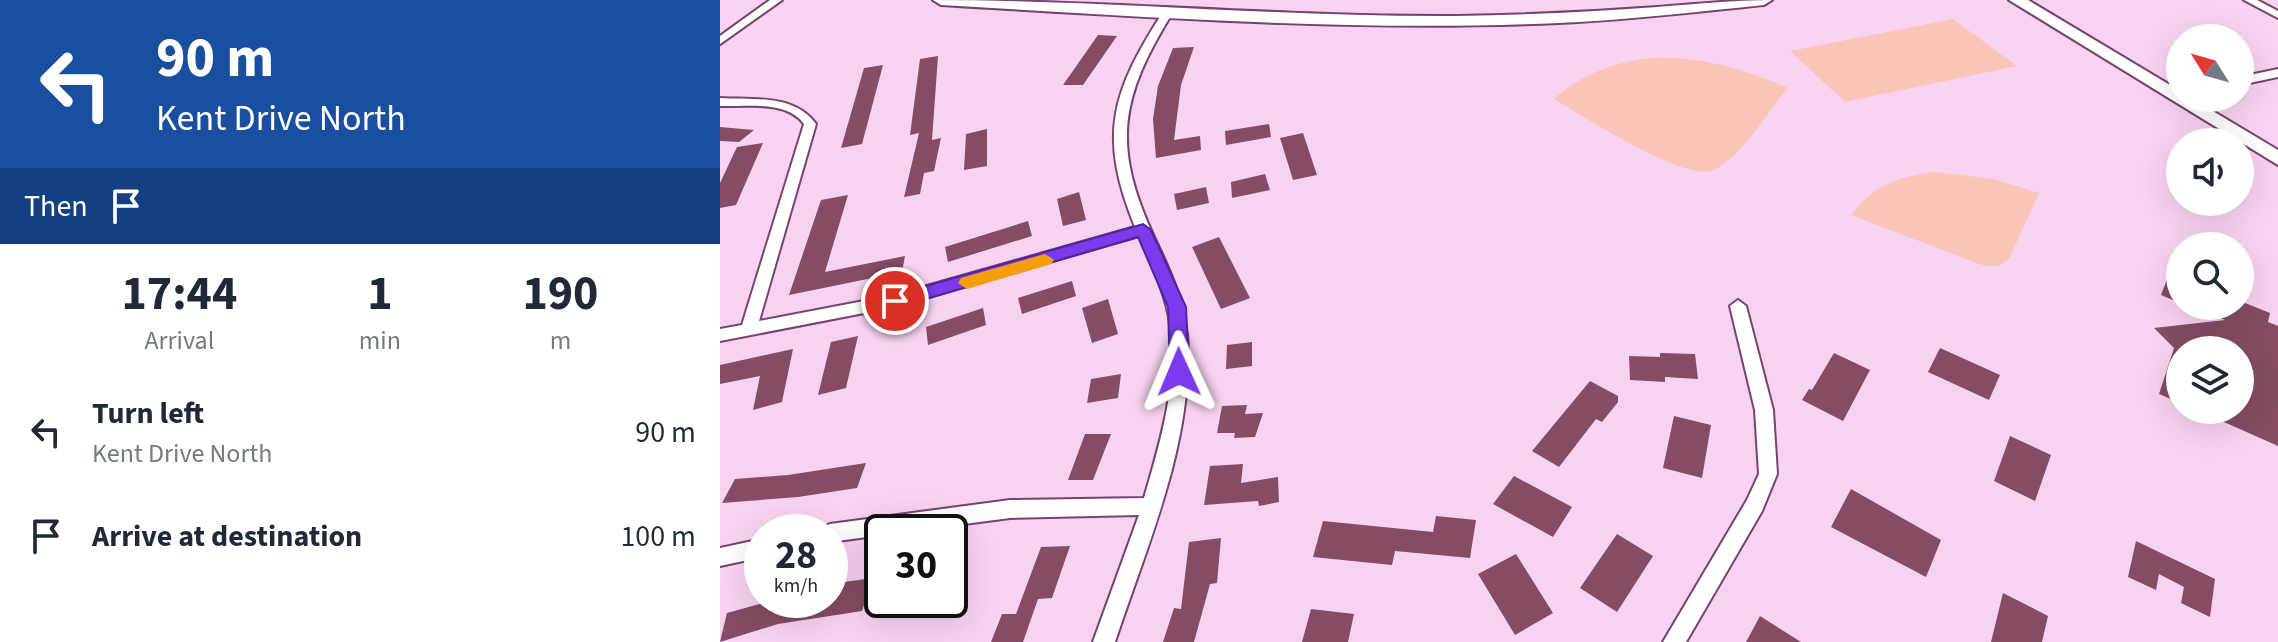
<!DOCTYPE html>
<html lang="en">
<head>
<meta charset="utf-8">
<style>
	body { margin:0; font-family:"Source Sans 3",sans-serif; background:#f2f2f3; color:#1f2937; height:100vh; display:flex; flex-direction:column; font-size:30px; white-space:nowrap }
	* { box-sizing:border-box; margin:0 }
	p { font-size:26px; color:#747a83 }
	.icon { flex:none; width:44px; height:44px; fill:none; stroke:currentColor; stroke-width:2; stroke-linecap:round; stroke-linejoin:round }
	.map { position:relative; flex:1; overflow:hidden }
	.sheet { display:flex; flex-direction:column; background:#fff; width:720px }
	.sheet>* { flex:none }
	.guide { background:#1a4fa0; color:#fff; overflow:hidden }
	.needle { width:52px; rotate:307deg }
	.buttons { position:absolute; left:1446px; top:24px; display:grid; gap:16px }
	.buttons a { display:grid; place-items:center; width:88px; height:88px; border-radius:50%; background:#fff; box-shadow:0 8px 32px #0002; font-size:40px }
	.speed { position:absolute; left:24px; top:514px; display:flex; gap:16px; font-size:40px; font-weight:700; text-align:center }
	.speed>* { display:grid; place-content:center; width:104px; height:104px; border-radius:50%; background:#fff; box-shadow:0 8px 32px #0002; line-height:1 }
	.speed small { font-size:20px; font-weight:400 }
	.speed .limit { border:4px solid #111; border-radius:12px; background:#fff; color:#111 }
	.pin { position:absolute; display:grid; place-items:center; width:68px; height:68px; color:#fff; margin:-34px; border:4px solid #fff; border-radius:50%; box-shadow:0 2px 8px #0007 }
	.me { position:absolute; width:88px; margin:-44px; rotate:359deg; stroke-linejoin:round; filter:drop-shadow(0 0 6px #0008) }
	.turn { display:flex; align-items:center; gap:28px; height:168px; padding:0 24px; font-size:36px }
	.turn .icon { width:104px; height:104px; stroke-width:2.5 }
	.turn b { display:block; font-size:56px; line-height:68px }
	.then { display:flex; align-items:center; height:76px; padding:0 24px; background:#0003; gap:16px; font-size:30px }
	.eta { display:flex; justify-content:space-evenly; align-items:center; height:136px; text-align:center }
	.eta b { font-size:48px; font-weight:700; line-height:56px }
	ul { padding:0; list-style:none }
	li { display:flex; align-items:center; gap:24px; height:104px; padding:0 24px }
	li div { flex:1 }
	li b { display:block; font-size:30px }
	li em { font-style:normal }
	main { display:flex; flex:1; min-height:0 }
	.map>svg:first-child { display:block }
	.green { fill:#f9c5b9 }
	.building { fill:#844c65 }
	.lines { fill:none; stroke-linecap:round; stroke-linejoin:round }
	.street-casing { stroke:#77426f; stroke-width:4 }
	.secondary-casing { stroke:#77426f; stroke-width:4 }
	.street { fill:#fff; fill-rule:evenodd }
	.secondary { fill:#fff; fill-rule:evenodd }
	.route { fill:#7c3aed; stroke:#51269a; stroke-width:2 }
	.slow { fill:#f59e0b }
</style>
</head>
<body>
<main>
<section class="sheet">
<div class="guide">
<div class="turn"><svg class="icon" aria-label="left" viewBox="0 0 24 24"><path d="M17 20v-9H6M10 6l-5 5 5 5"/></svg><div><b>90 m</b>Kent Drive North</div></div>
<div class="then">Then<svg class="icon" aria-label="arrive" viewBox="0 0 24 24"><path d="M6 21V4h12l-3 4 3 4H6"/></svg></div>
</div>
<div class="eta">
<div><b>17:44</b><p>Arrival</p></div>
<div><b>1</b><p>min</p></div>
<div><b>190</b><p>m</p></div>
</div>
<ul>
<li><svg class="icon" aria-label="left" viewBox="0 0 24 24"><path d="M17 20v-9H6M10 6l-5 5 5 5"/></svg><div><b>Turn left</b><p>Kent Drive North</p></div><em>90 m</em></li>
<li><svg class="icon" aria-label="arrive" viewBox="0 0 24 24"><path d="M6 21V4h12l-3 4 3 4H6"/></svg><div><b>Arrive at destination</b></div><em>100 m</em></li>
</ul>
</section>
<div class="map">
<svg width="1558" height="642" viewBox="0 0 1558 642">
	<rect width="100%" height="100%" fill="#f8d3f1"/>
	<path class="green" d="M1233,19L1297,66L1125,102L1070,51Z
		M933,58C980,56 1025,69 1068,88C1046,114 1024,154 994,170C968,184 861,115 834,99C861,74 897,61 933,58Z
		M1215,172L1274,179L1319,193L1290,257C1281,268 1273,268 1259,264L1131,215C1154,185 1179,176 1215,172Z"/>
	<path class="building" d="M378,35L397,36L363,85H343Z
		M474,47L461,85L454,140L480,136L481,150L436,158L433,119L438,86L453,48Z
		M218,56L212,140L221,138L214,171L204,173L200,194L184,197L199,133L190,135L200,59Z
		M163,65L142,144L121,148L144,68Z
		M549,124L551,137L506,145L505,131Z
		M0,127L34,130L19,142L0,141Z
		M267,129V166L244,170L246,134Z
		M583,133L597,175L573,180L560,138Z
		M43,143L16,205L0,208V183L17,147Z
		M545,174L550,190L512,198L511,182Z
		M486,187L489,203L457,210L454,194Z
		M359,192L366,220L343,226L337,199Z
		M128,195L105,272L185,256L182,272L69,295L101,200Z
		M308,221L312,236L228,262L225,247Z
		M499,237L530,298L501,309L472,247Z
		M1449,274L1460,279V303L1441,295Z
		M352,281L356,296L302,314L298,298Z
		M388,299L398,334L372,343L362,308Z
		M1520,301L1550,313L1548,322L1558,326V446L1477,410H1520V350H1460V403L1439,394L1454,348L1434,328L1505,320L1471,306H1520Z
		M263,308L266,325L208,345L206,327Z
		M138,336L126,388L98,395L111,342Z
		M532,342V366L506,369L507,345Z
		M1220,348L1280,375L1269,400L1208,372Z
		M73,349L62,402L33,410L40,376L0,384V365Z
		M940,353L975,354L978,379L945,377V382L910,380L909,356L940,357Z
		M1114,353L1150,370L1123,421L1082,400L1089,389L1092,390Z
		M401,374L398,398L367,403L371,379Z
		M870,381L898,396V402L882,422L876,419L839,467L812,451Z
		M527,405L525,414L543,413L535,437L514,438L515,433H497L502,406Z
		M954,416L991,425L982,478L943,468Z
		M365,434H391L373,480H348Z
		M1290,436L1331,455L1315,501L1274,481Z
		M146,463L137,488L78,497L2,503L15,479L68,475Z
		M523,464L521,483L558,477L559,502L539,506L538,501L484,505L490,466Z
		M794,476L852,507L833,537L773,504Z
		M1131,489L1221,540L1206,577L1111,527Z
		M716,516L756,520L750,558L675,551L672,565L593,557L603,521L713,532Z
		M897,534L933,556L897,612L860,588Z
		M501,538L497,583L490,584L474,642H443L454,608L461,609L469,542Z
		M1416,541L1495,579L1490,617L1461,603L1464,587L1439,574L1436,590L1408,577Z
		M350,546L332,598L318,599L303,642H271L282,614H296L321,547Z
		M796,554L833,613L795,635L758,574Z
		M153,578L142,611L58,624L0,642L7,613L54,600H110V584Z
		M1283,593L1328,616L1322,642H1271Z
		M591,609L634,614L628,642H582Z
		M1040,616L1081,642H1026Z"/>
	<g class="lines">
		<g class="street-casing">
			<path id="street" d="M50,0H62L0,44V36Z
				M1524,0H1537L1558,11V18Z
				M448,9L453,12C400,98 391,145 435,239C452,274 467,309 468,349C470,450 426,548 395,642H373L419,515L290,518L183,532H162V535L110,542V532H101L103,527L110,524L290,500L424,498C441,440 460,377 449,317C443,288 431,262 419,236L175,307L0,341V329L22,325L84,124C66,100 27,107 0,106V98C34,100 74,94 96,124L39,321L175,295L415,227C378,136 391,93 443,12Z
				M1558,69V77L1520,85V77Z
				M1018,300L1026,306L1053,410L1057,474L1042,511L966,642H943L1027,500L1039,474L1035,410L1010,306Z
				M42,539V557L0,566V548Z"/>
		</g>
		<g class="secondary-casing">
			<path id="secondary" d="M213,0C388,0 561,17 736,16C803,15 870,12 937,7C975,4 1013,0 1052,0L1044,5C976,12 907,20 839,23C633,32 426,17 221,5Z
				M1289,0H1308L1460,91V98H1471L1558,150V165Z"/>
		</g>
		<use href="#street" class="street"/>
		<use href="#secondary" class="secondary"/>
	</g>
	<path class="route" d="M423,224L431,230L466,307L469,372L466,377H452L450,372L448,307L418,237L175,308L166,301L175,295Z"/>
	<path class="slow" d="M325,254L334,260L331,264L247,289L238,283L241,278Z"/>
</svg>
<div class="buttons">
<a><svg class="needle" viewBox="-14 -14 28 28"><path d="M0-13l5 13h-10z" fill="#e53935"/><path d="M0 13l5-13h-10z" fill="#747a83"/></svg></a>
<a><svg class="icon" aria-label="sound" viewBox="0 0 24 24"><path d="M4 9h4l5-4v14l-5-4H4zM17 9q2 3 0 6"/></svg></a>
<a><svg class="icon" aria-label="search" viewBox="0 0 24 24"><circle cx="10" cy="10" r="6"/><path d="M15 15l6 6"/></svg></a>
<a><svg class="icon" aria-label="layers" viewBox="0 0 24 24"><path d="M12 4l9 5-9 5-9-5zM3 14l9 5 9-5"/></svg></a>
</div>
<div class="speed"><div>28<small>km/h</small></div><div class="limit">30</div></div>
<div class="pin" style="left:175px;top:301px;background:#d93025"><svg class="icon" aria-label="arrive" viewBox="0 0 24 24"><path d="M6 21V4h12l-3 4 3 4H6"/></svg></div>
<svg class="me" style="left:459px;top:372px" viewBox="-20 -20 40 40"><path d="M0-17L14 15 0 8-14 15z" fill="#7c3aed" stroke="#fff" stroke-width="4"/></svg>
</div>
</main>
</body>
</html>
